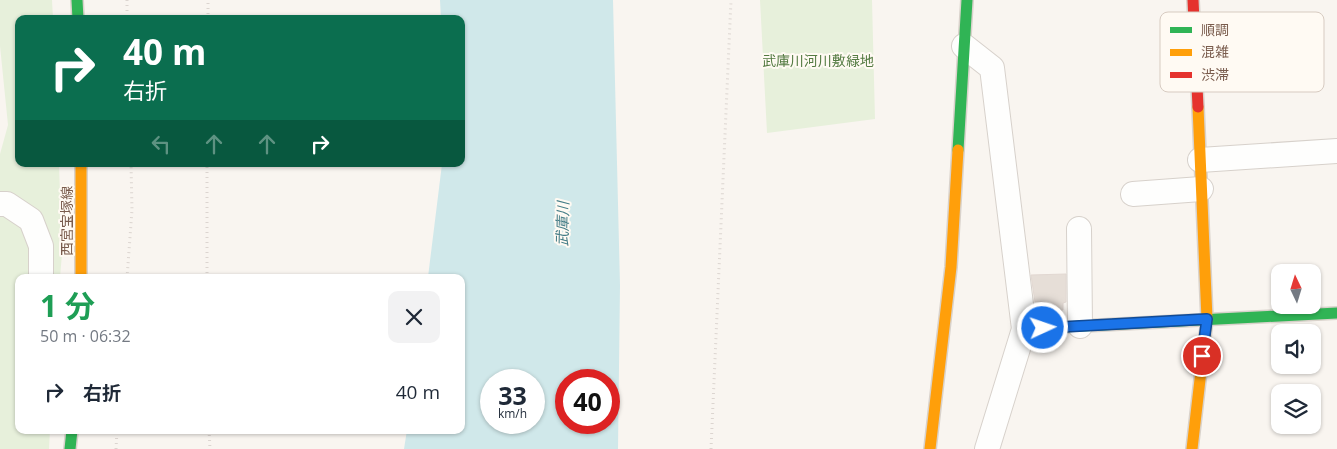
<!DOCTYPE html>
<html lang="ja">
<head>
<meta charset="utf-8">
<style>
	body { margin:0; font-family:"Open Sans","Noto Sans JP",sans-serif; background:#f2f2f3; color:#1f2937; height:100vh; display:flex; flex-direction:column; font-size:19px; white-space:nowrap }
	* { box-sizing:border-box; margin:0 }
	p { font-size:16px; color:#747a83 }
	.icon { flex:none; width:28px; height:28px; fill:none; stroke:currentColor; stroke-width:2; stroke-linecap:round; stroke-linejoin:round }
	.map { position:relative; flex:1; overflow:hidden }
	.side { position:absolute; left:15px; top:274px; width:450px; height:160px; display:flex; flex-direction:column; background:#fff; border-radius:10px; box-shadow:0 1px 4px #0004 }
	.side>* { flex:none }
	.guide { position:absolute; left:15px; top:15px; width:450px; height:152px; border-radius:10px; box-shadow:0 1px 4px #0004; background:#0b6e4f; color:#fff; overflow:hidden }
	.needle { width:32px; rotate:356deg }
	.tools { position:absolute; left:1271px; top:264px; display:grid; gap:10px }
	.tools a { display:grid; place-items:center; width:50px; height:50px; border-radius:10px; background:#fff; box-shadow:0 1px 4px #0004; font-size:25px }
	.speed { position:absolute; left:480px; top:369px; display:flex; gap:10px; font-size:25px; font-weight:700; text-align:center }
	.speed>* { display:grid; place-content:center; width:65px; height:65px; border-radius:50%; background:#fff; box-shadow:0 1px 4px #0004; line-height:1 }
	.speed small { font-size:12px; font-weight:400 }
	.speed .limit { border:8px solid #d22; background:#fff; color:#111 }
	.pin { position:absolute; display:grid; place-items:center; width:42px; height:42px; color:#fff; margin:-21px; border:2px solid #fff; border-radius:50%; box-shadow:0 1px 5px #0007 }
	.me { position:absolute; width:55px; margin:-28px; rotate:87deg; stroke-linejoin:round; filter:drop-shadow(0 0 4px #0008) }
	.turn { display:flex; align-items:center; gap:18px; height:105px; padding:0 25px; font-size:22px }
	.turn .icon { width:65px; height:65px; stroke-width:2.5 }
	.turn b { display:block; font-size:35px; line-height:42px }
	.lanes { display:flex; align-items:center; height:48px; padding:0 25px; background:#0003; justify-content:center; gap:25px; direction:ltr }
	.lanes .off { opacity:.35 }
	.round { display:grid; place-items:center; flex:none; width:52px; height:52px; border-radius:10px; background:#f2f2f3 }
	.head { display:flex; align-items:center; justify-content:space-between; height:85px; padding:0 25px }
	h1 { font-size:30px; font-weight:700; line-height:38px; color:#1e9e55 }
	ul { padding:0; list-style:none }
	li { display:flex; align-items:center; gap:15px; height:65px; padding:0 25px }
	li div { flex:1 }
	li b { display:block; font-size:19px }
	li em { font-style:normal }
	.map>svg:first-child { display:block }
	.green { fill:#e7f0db }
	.water { fill:#d0e8ea; fill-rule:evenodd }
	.building { fill:#e6ded7; stroke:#e2d8d2 }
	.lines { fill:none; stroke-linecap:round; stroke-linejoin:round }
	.street-casing { stroke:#d7d1cb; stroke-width:26 }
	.fast-casing { stroke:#d9d2cb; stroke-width:14 }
	.slow-casing { stroke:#d9d2cb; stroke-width:14 }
	.jam-casing { stroke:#d9d2cb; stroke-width:14 }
	.path { stroke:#dcd5d0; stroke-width:3; stroke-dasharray:1 4; stroke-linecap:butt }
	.street { stroke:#fefefd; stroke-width:24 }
	.fast { stroke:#30b455; stroke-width:11 }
	.slow { stroke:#ff9f0a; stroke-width:11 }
	.jam { stroke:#e5322d; stroke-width:11 }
	.route-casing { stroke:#114b97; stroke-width:12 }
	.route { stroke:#1a73e8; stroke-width:9 }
	.labels { text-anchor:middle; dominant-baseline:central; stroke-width:4; stroke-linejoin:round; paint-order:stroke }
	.park-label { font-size:14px; fill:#537a41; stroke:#fffaf3 }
	.street-label { font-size:14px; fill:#7a5c4d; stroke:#fffaf3 }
	.water-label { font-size:15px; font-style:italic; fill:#437c86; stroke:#fffaf3 }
	.key { fill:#fffaf3; stroke:#d7cbc1; stroke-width:1 }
	.key-label { font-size:14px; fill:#7a5c4d }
</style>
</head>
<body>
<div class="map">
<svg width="1337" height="449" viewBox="0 0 1337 449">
	<rect width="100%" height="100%" fill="#f9f5f0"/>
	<path class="green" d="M0,0H52L53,19H19V164H59L62,254L60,277L19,278V430H50L49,449H0V154L8,125L0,46Z
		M760,0H872L875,119L767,133Z"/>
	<path class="water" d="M440,0H613L620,285L618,449H404L407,430H461V278L428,277L442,164H461V19H441ZM491,380H534V422H491ZM566,380H609V422H566Z"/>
	<path class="building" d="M1066,274V302L1063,303V310L1043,311L1042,302H1035L1031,275Z"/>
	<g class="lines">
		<g class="street-casing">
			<path id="street" d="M964,46L992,68L1024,329L987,449
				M1200,160L1337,151
				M1133,194L1201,189
				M0,204H7L31,220L41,246V278
				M1079,229L1080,326"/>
		</g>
		<g class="fast-casing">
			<path id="fast" d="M77,0L78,19
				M958,150L967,0
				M1024,329L1337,313
				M70,449L72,430"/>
		</g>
		<g class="slow-casing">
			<path id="slow" d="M81,164V278
				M930,449L951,267L958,150
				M1192,449L1207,319L1198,107"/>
		</g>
		<g class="jam-casing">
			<path id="jam" d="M1193,0L1198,107"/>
		</g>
		<path class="path" d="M127,0V19
			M208,19V0
			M127,278L132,210L131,164
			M207,278V164
			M110,430H117
			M209,430L210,449
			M116,449L117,430
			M711,449L731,0"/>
		<use href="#street" class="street"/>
		<use href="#fast" class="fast"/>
		<use href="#slow" class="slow"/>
		<use href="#jam" class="jam"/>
	</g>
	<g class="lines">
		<g class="route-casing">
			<path id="route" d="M1043,328L1207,319L1202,356"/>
		</g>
		<use href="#route" class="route"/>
	</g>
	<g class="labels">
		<g class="park-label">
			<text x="818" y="60">武庫川河川敷緑地</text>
		</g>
		<g class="street-label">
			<text transform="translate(66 221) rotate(-90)">西宮宝塚線</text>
		</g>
		<g class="water-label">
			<text transform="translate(562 224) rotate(-89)">武庫川</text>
		</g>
	</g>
	<rect x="1160" y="12" width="164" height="80" rx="8" class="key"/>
	<rect x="1170" y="27" width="22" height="6" fill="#30b455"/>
	<rect x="1170" y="49" width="22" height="7" fill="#ff9f0a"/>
	<rect x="1170" y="72" width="22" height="6" fill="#e5322d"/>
	<g class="key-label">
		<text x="1201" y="35">順調</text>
		<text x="1201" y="57">混雑</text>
		<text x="1201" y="80">渋滞</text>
	</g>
</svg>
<div class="tools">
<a><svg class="needle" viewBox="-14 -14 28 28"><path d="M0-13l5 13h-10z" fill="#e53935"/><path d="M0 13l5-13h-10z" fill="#747a83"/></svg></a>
<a><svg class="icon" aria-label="sound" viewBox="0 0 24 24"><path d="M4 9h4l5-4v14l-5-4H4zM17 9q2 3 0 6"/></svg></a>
<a><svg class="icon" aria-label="layers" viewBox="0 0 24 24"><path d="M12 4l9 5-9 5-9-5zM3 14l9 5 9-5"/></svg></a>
</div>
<div class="speed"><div>33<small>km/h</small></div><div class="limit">40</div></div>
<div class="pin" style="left:1202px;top:356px;background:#d93025"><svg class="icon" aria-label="arrive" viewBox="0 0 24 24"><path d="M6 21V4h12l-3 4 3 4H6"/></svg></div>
<svg class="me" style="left:1043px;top:328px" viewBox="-20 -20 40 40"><circle r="17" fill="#1a73e8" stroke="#fff" stroke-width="3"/><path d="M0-11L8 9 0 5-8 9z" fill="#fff"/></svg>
<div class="guide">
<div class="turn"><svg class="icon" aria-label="right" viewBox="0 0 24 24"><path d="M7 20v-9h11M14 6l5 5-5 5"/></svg><div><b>40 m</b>右折</div></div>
<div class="lanes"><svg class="icon off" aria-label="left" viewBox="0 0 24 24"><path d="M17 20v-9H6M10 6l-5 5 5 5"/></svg><svg class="icon off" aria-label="ahead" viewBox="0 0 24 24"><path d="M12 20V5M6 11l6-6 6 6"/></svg><svg class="icon off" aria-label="ahead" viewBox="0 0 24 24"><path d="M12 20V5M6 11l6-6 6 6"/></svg><svg class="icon" aria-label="right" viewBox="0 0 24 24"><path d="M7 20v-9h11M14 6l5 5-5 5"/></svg></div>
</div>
<section class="side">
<div class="head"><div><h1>1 分</h1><p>50 m · 06:32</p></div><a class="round"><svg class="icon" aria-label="close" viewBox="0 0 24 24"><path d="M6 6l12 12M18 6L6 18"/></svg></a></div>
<ul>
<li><svg class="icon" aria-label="right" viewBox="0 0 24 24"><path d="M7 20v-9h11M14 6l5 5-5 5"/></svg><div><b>右折</b></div><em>40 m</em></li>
</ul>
</section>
</div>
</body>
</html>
